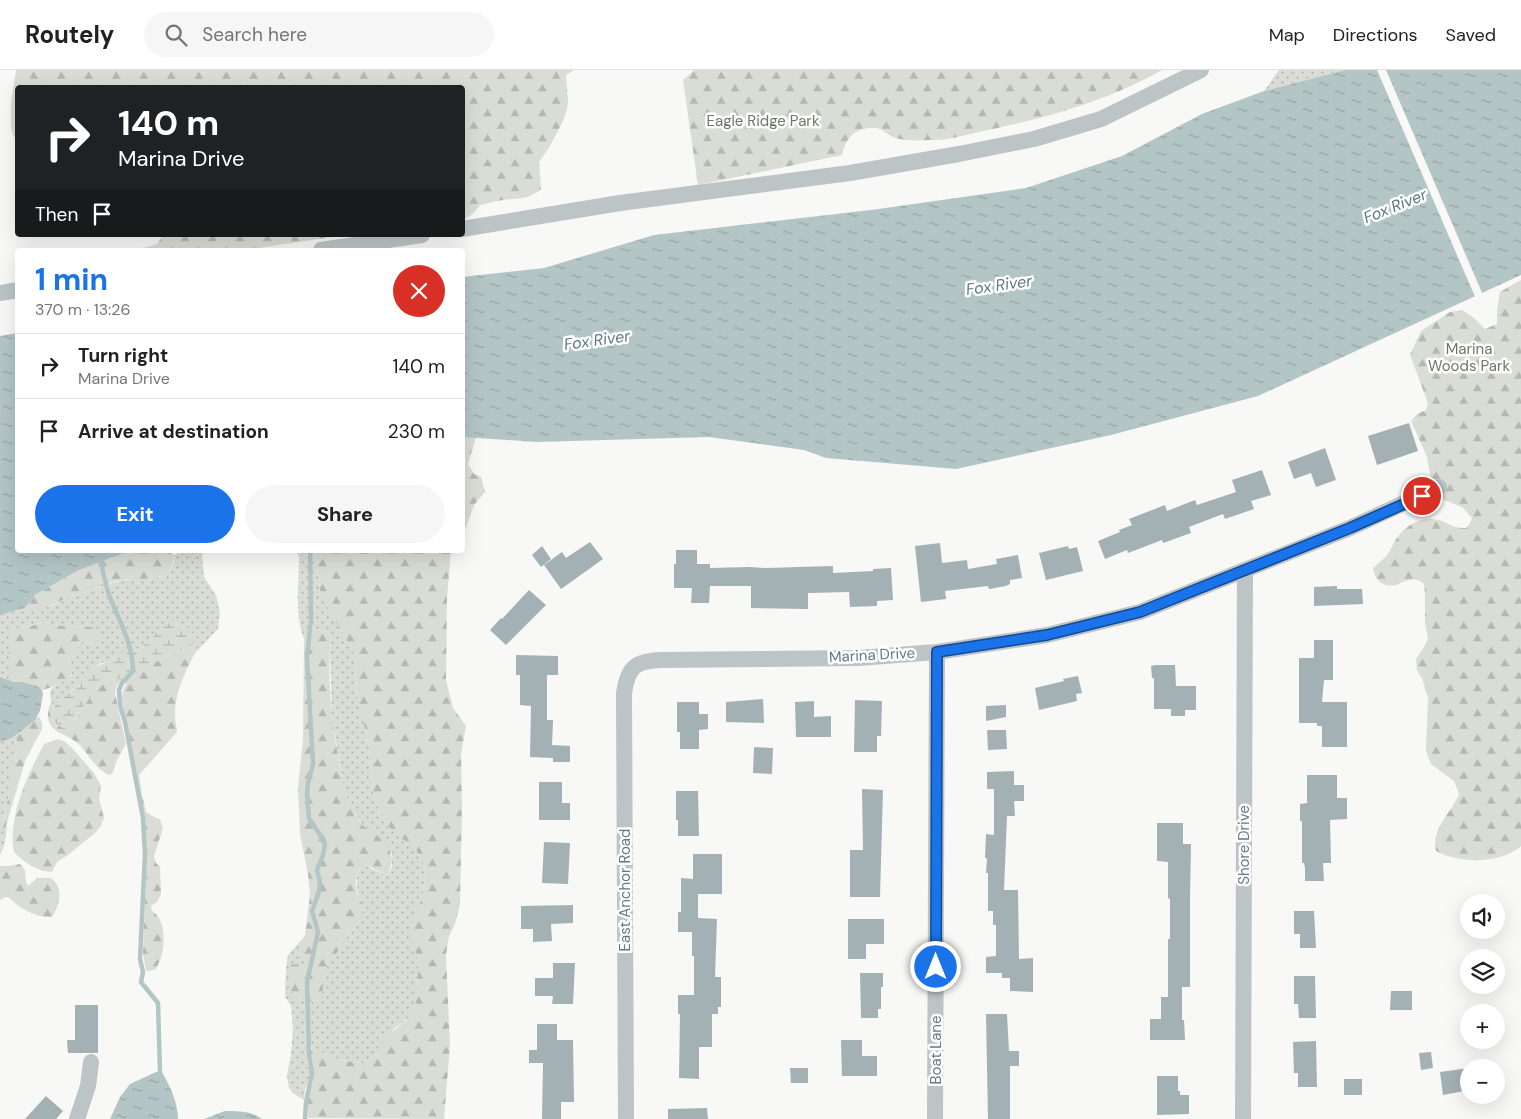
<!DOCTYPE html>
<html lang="en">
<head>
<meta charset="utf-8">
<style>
	body { margin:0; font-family:"DM Sans",sans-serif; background:#f6f6f6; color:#202124; height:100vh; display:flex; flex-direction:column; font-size:19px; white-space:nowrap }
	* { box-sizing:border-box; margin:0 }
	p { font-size:16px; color:#757577 }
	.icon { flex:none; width:28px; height:28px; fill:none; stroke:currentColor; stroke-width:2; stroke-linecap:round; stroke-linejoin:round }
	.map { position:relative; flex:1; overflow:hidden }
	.drawer { position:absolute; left:15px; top:178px; width:450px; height:305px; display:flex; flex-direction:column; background:#fff; border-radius:5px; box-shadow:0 5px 20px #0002 }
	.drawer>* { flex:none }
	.guide { position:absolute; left:15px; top:15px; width:450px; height:152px; border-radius:5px; box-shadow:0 5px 20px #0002; background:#202124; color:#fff; overflow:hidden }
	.tools { position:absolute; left:1460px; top:824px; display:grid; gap:10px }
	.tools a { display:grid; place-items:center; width:45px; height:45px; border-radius:50%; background:#fff; box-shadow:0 5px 20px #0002; font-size:25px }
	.pin { position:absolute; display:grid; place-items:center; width:42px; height:42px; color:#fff; margin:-21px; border:2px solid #fff; border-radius:50%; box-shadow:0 1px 5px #0007 }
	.me { position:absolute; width:55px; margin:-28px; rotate:0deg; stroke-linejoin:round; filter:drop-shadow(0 0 4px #0008) }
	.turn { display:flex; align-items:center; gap:18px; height:105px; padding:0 20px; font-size:22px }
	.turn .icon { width:65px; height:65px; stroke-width:2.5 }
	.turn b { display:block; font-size:35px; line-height:42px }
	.then { display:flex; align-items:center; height:48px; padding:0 20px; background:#0003; gap:10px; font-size:19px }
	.round { display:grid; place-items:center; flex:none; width:52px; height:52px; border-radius:26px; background:#f6f6f6 }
	.overview { display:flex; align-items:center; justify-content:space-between; height:85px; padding:0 20px }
	h1 { font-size:30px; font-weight:700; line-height:38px; color:#1a73e8 }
	.primary-button { display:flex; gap:10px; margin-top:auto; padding:10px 20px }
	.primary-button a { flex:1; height:58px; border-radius:30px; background:#1a73e8; color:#fff; font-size:20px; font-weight:700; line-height:58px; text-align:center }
	.primary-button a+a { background:#f6f6f6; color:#202124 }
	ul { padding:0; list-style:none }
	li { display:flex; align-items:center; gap:15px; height:65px; padding:0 20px; border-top:1px solid #e0e0e0 }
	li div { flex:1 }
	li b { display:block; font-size:19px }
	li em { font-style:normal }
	header { display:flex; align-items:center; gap:30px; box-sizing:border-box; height:70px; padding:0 25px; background:#fff; border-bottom:1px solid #e0e0e0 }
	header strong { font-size:24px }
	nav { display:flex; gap:28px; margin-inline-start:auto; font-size:18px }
	.search { width:350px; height:45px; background:#f6f6f6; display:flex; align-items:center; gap:12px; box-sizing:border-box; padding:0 18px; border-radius:28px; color:#757577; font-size:19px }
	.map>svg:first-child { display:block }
	.grass { fill:url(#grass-dots) }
	.forest { fill:url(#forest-firs) }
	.wetland { fill:url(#wetland-marsh) }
	.water { fill:url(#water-ripples) }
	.pier { fill:#f8f8f6 }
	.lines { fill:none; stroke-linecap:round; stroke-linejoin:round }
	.stream { stroke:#b4c5c6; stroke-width:4.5 }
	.building { fill:#a3b0b4 }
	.minor { stroke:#bcc4c6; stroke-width:16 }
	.route-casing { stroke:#114b97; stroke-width:12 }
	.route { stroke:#1a73e8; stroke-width:9 }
	.labels { text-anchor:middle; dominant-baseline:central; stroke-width:5; stroke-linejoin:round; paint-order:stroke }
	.park-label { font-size:15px; fill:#6b7962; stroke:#fff }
	.street-label { font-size:15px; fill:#637a81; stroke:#fff }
	.water-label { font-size:16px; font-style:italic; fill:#5e797b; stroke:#fff }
</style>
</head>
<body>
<header>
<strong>Routely</strong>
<div class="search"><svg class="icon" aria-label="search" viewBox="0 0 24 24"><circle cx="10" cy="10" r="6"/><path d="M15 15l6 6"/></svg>Search here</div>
<nav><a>Map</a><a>Directions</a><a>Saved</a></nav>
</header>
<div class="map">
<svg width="1521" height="1049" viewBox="0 0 1521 1049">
	<defs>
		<pattern id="grass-dots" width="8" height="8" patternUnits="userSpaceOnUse" patternTransform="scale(1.25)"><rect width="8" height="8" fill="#d9ddd5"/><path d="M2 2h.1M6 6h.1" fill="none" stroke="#b4b8b2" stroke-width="1.8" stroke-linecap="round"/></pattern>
		<pattern id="forest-firs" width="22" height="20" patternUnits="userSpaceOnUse" patternTransform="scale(1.25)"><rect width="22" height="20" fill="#d9ddd5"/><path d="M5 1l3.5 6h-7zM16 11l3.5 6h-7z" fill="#b4b8b2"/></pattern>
		<pattern id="wetland-marsh" width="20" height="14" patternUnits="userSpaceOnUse" patternTransform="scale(1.25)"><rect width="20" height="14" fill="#d9ddd5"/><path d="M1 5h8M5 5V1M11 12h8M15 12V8" fill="none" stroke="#b4b8b2"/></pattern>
		<pattern id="water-ripples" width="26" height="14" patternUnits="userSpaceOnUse" patternTransform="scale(1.25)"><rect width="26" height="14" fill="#b4c5c6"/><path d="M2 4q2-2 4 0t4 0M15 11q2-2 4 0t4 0" fill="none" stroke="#96a5a6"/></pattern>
	</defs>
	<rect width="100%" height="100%" fill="#f8f8f6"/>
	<path class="grass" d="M1279,0H1345L1264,21Z
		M184,480H203L202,486L204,507L216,525L220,543L218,559L195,583L190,577L194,570L163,557L137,581L117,585L110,591L101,593L90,600L86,609L82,613L65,626L53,638L50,625L51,619L68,608L71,606L73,600L70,595V591L74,588L79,574L83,572L92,574L95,557L61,556L43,552L22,558L13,607L14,612L0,607V546L10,542L25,538L27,541L51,536L67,528L123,510L140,508L148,509L160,507L170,500L174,493V485Z
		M296,480H307L310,528L308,566L304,569C294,543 299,513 299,486Z
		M311,480H315L321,526L354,583L357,624L369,677L373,722L382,748L415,778L424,796L425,815L421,831L415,841L412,874L418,889V905L417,927L414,938L411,946L395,958L375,985L363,993L331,989L323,983L312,979L310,971L309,931L317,932C327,919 320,910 326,898C334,881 348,866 360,852C359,845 359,838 359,832C358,818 352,805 364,794L372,799L387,805L392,797V783L375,764L363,755L350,737L343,715L332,646L330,582L331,566L327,562L313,558Z
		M17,664V682L10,698L8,729L2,752L4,758L7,756C6,767 5,777 0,785V672L12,668Z
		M298,874L301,884L310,889L305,900L301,899L299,930H306L307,984L308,996L310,1003L309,1010L305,1019L304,1030L294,1024L289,1018L287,1006L291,984L293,959L291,936L285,927L286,897L288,885Z"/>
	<path class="forest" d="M16,0H574L566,5L568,31L567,39L563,51L550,76L539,92L541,119C528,130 518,128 503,130C495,131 487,134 480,135C475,141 470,148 463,149L462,18H18L17,73L11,59V32Z
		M694,0H1162C1106,32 1042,49 979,62C965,65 949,70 934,70C922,70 905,72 893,67C882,62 883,57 869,58C851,60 846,70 842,85L698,115L683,10Z
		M163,165H345L245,180H136L157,174Z
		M1521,210V776C1501,794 1459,794 1436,781C1431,758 1451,744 1459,724L1454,711L1431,694L1426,681L1428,628L1422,608L1417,601L1416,589L1424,577L1428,569L1425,552V524L1424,514C1424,514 1419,510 1418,510C1410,507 1402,513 1395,515C1383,518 1374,509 1373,498C1377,494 1383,490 1387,485C1391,480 1393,473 1397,468C1404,457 1420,447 1433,449C1446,450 1451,459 1466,458L1470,453L1472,448L1462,437L1442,429L1430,404L1427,387L1411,351L1417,344L1426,340L1428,333L1410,285L1421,261L1450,242L1462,240L1474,248L1485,259L1497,254V240L1500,222Z
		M463,367H476L468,394L474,404L481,407L485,422L474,435L463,466Z
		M131,480H162L167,481L174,485C174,495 170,502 161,506C149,512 135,507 122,510C109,513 95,519 82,523C77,525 72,526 67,528C54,533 41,543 27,541L25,538L35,525L77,501Z
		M315,480H451L447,528L446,610L453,638L466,656L461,684L462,736L460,834L455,854L449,866L446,885L450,975L444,1049L308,1048V1030L313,1012V995L310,983L312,979L323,983L331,989L363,993L375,985L384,969L411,946L414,938L417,927L418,905V889L412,874L410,857L415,841L421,831L425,815L424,796L415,778L395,763L382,748L373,722L369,677L357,624L354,583L321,526Z
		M43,552L61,556L95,557C99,562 100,566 98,573L95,574L83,572L79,574L74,588L70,591V595L73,600C71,611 52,618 42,620C34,613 24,612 14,612L9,594V563L12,559L31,556Z
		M313,558L327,562L331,566C327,604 331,642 337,680C340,698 343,718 350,735C352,741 358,749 362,754C365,758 371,760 374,763C389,775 398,786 387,805L364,794C351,805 355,825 364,837L360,852L349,864L325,900L322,925L317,932C312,931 306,931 301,930C287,925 288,906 290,895L298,894L301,899L305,900L309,890L301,884L298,874L305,866L310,824L308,804L300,764L298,718L303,669L304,569L308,566Z
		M190,577L195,583C185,602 174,625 175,647C175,652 177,657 177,662L139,705L142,725L146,742L154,747L160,749L163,758L154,786L156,793L160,797L161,824L157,832L151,836L152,841C165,849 165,870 162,884C161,889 158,894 156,899L150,901H146L143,883L147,779L145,754L122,631C122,624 123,618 128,612C138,599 174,582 190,577Z
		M118,608L121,611L117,615L115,623L126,674L116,692L113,703L109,705C93,698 88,681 76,672C67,665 55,663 50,654C46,646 49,638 51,631L53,638L51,646L75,650C85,634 98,611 118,608Z
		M39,646L42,653V659L25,691L6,756L4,758L1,757L8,729L10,698L17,682V664Z
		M58,669L64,671L72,678L94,703L101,716L99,728L104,748L101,756L95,763L68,785L57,792L52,802C36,801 25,793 14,782C7,748 28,704 44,674Z
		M20,794L25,800L26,812L28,816L37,808H51C64,818 60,834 52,847C36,848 19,838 8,827H5L0,830V796H9Z"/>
	<path class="wetland" d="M171,552H177L192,561L194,570L190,577C170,583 141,598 127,614L121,611L118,608C96,611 82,641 69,657L63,658C35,642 67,626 80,615C86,610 87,603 91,599C97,595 103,594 109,591C113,590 115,586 118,584C125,581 130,581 137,581L163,557Z"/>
	<path class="water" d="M1345,0H1521V205L1258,326L1111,365L956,399L826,388L804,380L709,367L536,372L463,367L462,207L544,198L654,165L871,140L1026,118L1122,86L1202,44L1264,21Z
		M17,263L18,480H131L77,501L35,525L25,538L10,542L0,546V266Z
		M0,607L14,612H23L37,616L42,620L43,624L40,641L35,650L12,668L0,672Z
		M156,1002H162C170,1016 178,1033 178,1049H110L120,1027L130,1014Z
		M225,1041C237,1041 252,1041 262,1049H204Z"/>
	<path class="pier" d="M1377,0H1386L1483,225L1476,229Z"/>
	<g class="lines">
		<path class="stream" d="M99,480C101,494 104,508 108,522C117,548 133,572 133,601L122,613L119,620L120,635L125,652L143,748L145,784L140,889L143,902L141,912L158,933L160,1002
			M305,1049L306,1032L312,1004L309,984L307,912L318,862L312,841L319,822L320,812L317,800L323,785L325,775L322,768L309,748L307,725L308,713L313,694L307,587L311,550L310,480"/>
	</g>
	<path class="building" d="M1409,353L1418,381L1377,395L1368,366Z
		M1325,378L1336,410L1316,417L1311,403L1294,409L1288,392Z
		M1262,400L1271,425L1251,431L1254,439L1225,449L1223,444L1189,457L1191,463L1163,473L1162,470L1128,483L1127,480L1105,489L1098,471L1120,462L1119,460L1132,455L1129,449L1165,435L1167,441L1195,430L1197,435L1236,422L1232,410Z
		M590,472L603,489L561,519L544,495L562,482L566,488Z
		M940,473L942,493L967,490L968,499L997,494L996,489L1018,485L1022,508L1010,510V514L1006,516L989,519L988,516L945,521L946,529L921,532L915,476Z
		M542,476L551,489L541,497L532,485Z
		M1068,476L1069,479L1077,477L1083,501L1046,510L1039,483Z
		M676,480H697V494H710V498L750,497L766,498L833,496V503L873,501V499L891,498L893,530L877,531V536L850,537L849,522L808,523V539L751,538V516H710L709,533H691L692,518H674V494H676Z
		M1337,516V519H1362L1363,534L1314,536V517Z
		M529,520L546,535L506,575L490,560L501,548L502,549Z
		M1314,570H1333V610H1324L1322,632H1347V677H1322V656H1317V653H1299V588H1314Z
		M516,585L558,586V605H547V650H553L552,675L570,676V692H553V688L530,687L531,636L520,635V605H516Z
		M1155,595H1175L1176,616H1196V640H1185V646H1171V639H1154V608H1152L1151,596Z
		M1078,606L1082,623L1076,624L1077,631L1039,640L1035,618L1064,611L1063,609Z
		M763,629L764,653L726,652V632Z
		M855,630L882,631L881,666H877V682H854Z
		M814,631V647L831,646V667H796L795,632Z
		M677,632H699V644H708V659L699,660V679H680V662H677Z
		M1006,635V647L986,651V636Z
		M987,660H1006L1007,679L988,680Z
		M754,677L773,678L772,704L753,703Z
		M1014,701V715H1024V731H1014L1015,746H1007L1004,820H1018L1019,889L1033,888V922L1010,921V908H1002V903H986V887L996,886V855H993V841H988V803H986L987,788H985L986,764L994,765V719H987V702Z
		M1307,705H1337V728H1347V749L1330,750L1331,793H1323L1324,811H1305V798L1304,793H1302V751H1300V734L1307,733Z
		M539,712H562V733H570V750H539Z
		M862,719L883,720L880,827H850V780H863Z
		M676,721H698L699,766H678V750H676Z
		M1157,753H1183V774H1191L1190,828V917H1182V950H1184L1185,970H1150V949H1161V927H1168V869H1170V829L1168,828V792L1157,791Z
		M544,772L570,773L568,814L542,813Z
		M693,784H722V824H698V848L717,849L715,907H721V937H718V944H712V977H699V1009L679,1008L680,944H678V925H694V886H692V862H678V842H681V808L693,809Z
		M573,835V853L551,854L552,871L533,872V859H521V836Z
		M1294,841H1314L1316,878H1300V864H1294Z
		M848,849H884V874H866V889H848Z
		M553,893H575L573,934H552L553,926H535V908H553Z
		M860,903H883V917H881V939H878V948H861Z
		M1294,906H1315L1316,948H1299L1298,934H1294Z
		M1391,921H1412V940H1390Z
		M75,935H98V983H68L67,970H75Z
		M986,944H1007L1009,981H1019V996H1010V1049H988Z
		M537,954H557V970H573L574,1032H561V1049H542L543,993H529V980H537Z
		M841,970H862V986H877V1006H842Z
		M1316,971L1317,1017H1298V1003H1294L1293,972Z
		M1431,982L1433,998L1421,1000L1419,983Z
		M790,998H808V1013H791Z
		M1469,998V1020L1443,1025L1440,1002Z
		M1157,1006H1178V1021H1180V1025H1189V1044L1157,1045Z
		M1344,1009H1362V1025H1344Z
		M46,1026L63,1041L56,1049H25Z
		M707,1038L708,1049H668V1039Z"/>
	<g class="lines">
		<path class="minor" d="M462,159L620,133L850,103L959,84L1034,69L1101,49L1201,0
			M321,180L422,165
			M0,223L18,220
			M77,1049L88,1016L91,992
			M626,1049L624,623C628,597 635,591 661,590L858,588L937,582L1047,565L1140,542L1350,458L1439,417
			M935,1049L937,582
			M1243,1049L1245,501"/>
	</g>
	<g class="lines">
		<g class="route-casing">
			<path id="route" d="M936,897L937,582L1047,565L1140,542L1350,458L1422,426"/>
		</g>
		<use href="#route" class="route"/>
	</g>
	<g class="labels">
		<g class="park-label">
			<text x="763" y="51">Eagle Ridge Park</text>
			<text x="1469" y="279">Marina<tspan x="1469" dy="17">Woods Park</tspan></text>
		</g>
		<g class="street-label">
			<text transform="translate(872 585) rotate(-3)">Marina Drive</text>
			<text transform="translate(1244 775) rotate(-90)">Shore Drive</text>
			<text transform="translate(625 820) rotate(-90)">East Anchor Road</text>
			<text transform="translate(936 980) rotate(-90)">Boat Lane</text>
		</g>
		<g class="water-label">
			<text transform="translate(1395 136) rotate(-22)">Fox River</text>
			<text transform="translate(999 215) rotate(-8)">Fox River</text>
			<text transform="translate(597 270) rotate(-8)">Fox River</text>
		</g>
	</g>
</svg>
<div class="tools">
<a><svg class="icon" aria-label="sound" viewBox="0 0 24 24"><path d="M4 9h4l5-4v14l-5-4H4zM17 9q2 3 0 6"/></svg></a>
<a><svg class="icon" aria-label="layers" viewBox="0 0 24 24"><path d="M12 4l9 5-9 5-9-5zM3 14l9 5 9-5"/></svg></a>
<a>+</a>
<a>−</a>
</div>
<div class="pin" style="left:1422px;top:426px;background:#d93025"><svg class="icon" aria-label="arrive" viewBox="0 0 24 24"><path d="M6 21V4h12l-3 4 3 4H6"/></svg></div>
<svg class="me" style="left:936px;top:897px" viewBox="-20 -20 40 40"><circle r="17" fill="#1a73e8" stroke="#fff" stroke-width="3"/><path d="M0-11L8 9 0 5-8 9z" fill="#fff"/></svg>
<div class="guide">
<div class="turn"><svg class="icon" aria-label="right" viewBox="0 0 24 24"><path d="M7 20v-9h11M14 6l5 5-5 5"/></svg><div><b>140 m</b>Marina Drive</div></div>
<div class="then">Then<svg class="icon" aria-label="arrive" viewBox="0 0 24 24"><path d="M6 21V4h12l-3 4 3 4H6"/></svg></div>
</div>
<section class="drawer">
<div class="overview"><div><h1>1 min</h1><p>370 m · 13:26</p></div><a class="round" style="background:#d93025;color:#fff"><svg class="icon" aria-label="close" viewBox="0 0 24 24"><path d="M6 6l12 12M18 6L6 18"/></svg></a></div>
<ul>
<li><svg class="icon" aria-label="right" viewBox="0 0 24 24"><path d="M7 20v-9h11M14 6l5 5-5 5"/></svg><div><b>Turn right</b><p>Marina Drive</p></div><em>140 m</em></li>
<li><svg class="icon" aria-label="arrive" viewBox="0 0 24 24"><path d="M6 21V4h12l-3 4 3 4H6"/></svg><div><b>Arrive at destination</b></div><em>230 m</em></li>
</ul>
<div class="primary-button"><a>Exit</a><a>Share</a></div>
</section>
</div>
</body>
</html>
